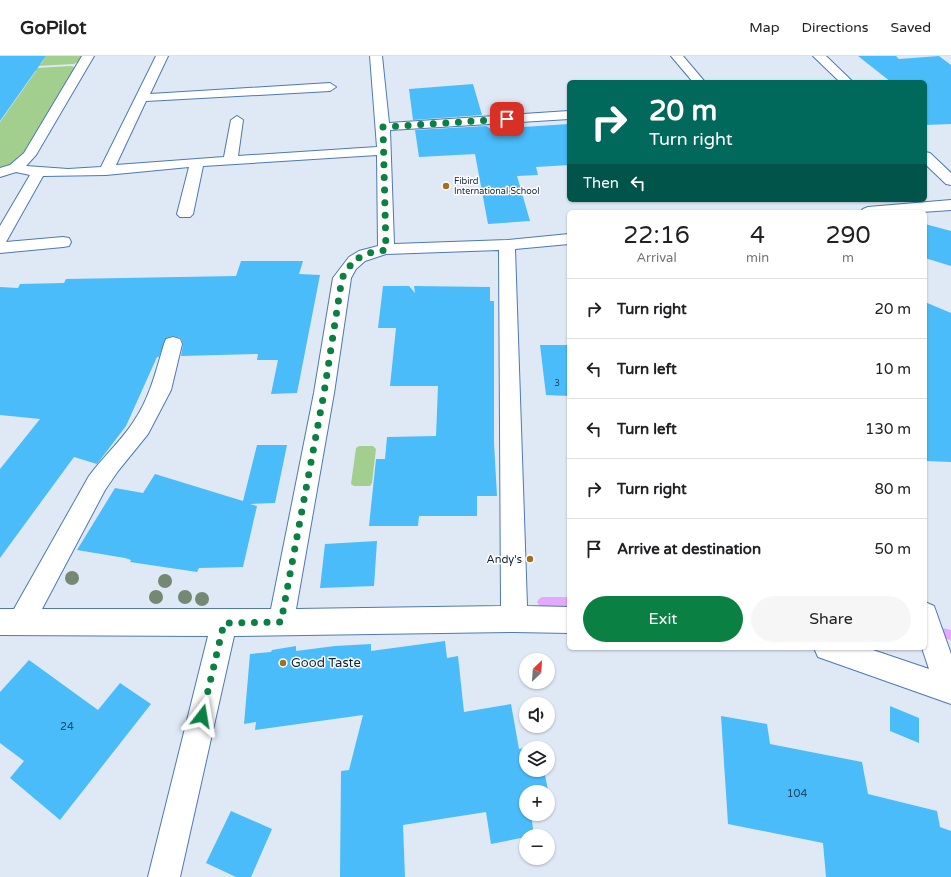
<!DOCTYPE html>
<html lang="en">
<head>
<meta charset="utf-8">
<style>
	body { margin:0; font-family:"Varela Round",sans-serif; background:#f6f6f6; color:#202124; height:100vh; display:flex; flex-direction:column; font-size:15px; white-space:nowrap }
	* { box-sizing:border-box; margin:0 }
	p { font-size:13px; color:#757577 }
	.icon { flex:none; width:22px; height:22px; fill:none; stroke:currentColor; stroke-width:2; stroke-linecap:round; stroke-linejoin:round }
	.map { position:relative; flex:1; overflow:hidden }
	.panel { position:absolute; left:567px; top:154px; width:360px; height:440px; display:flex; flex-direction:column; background:#fff; border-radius:6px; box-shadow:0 1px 3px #0004 }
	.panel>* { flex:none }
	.banner { position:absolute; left:567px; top:24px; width:360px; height:122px; border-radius:6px; box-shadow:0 1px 3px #0004; background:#00695c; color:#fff; overflow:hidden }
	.needle { width:26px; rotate:25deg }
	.tools { position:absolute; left:519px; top:597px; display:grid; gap:8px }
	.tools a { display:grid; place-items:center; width:36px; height:36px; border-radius:50%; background:#fff; box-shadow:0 1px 3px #0004; font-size:20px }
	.pin { position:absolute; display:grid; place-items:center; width:34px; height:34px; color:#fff; margin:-17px; border-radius:8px; box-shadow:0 2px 6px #0006 }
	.me { position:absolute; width:44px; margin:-22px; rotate:14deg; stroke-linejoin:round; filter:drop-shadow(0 0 3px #0008) }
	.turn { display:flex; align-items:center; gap:14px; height:84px; padding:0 16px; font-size:18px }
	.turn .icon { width:52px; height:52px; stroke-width:2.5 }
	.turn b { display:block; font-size:28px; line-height:34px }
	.then { display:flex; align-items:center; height:38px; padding:0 16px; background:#0003; gap:8px; font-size:15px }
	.eta { display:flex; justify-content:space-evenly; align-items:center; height:68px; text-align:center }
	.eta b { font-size:24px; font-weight:600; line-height:28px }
	.action { display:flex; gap:8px; margin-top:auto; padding:8px 16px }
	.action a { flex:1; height:46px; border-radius:24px; background:#0b8043; color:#fff; font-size:16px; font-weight:600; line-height:46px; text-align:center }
	.action a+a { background:#f6f6f6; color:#202124 }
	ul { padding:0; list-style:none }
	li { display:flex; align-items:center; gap:12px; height:60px; padding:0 16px; border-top:1px solid #e0e0e0 }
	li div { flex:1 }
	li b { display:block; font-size:15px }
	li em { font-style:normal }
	header { display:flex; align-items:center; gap:24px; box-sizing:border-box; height:56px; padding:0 20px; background:#fff; border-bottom:1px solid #e0e0e0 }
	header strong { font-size:19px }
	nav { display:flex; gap:22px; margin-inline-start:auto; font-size:14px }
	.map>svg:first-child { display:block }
	.green { fill:#a2cf8d }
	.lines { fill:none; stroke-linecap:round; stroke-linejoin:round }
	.stream { fill:#e5a8ff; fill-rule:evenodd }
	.building { fill:#49bcf9 }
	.minor-casing { stroke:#4e79b1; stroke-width:2 }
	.minor { fill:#fff; fill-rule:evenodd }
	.tree { fill:#748874 }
	.route { stroke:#0b8043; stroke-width:7; stroke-dasharray:0 12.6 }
	.poi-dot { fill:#a07123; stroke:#fff; stroke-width:1.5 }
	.labels { text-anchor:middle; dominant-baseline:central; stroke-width:3; stroke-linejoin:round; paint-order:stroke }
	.far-poi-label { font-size:9px; fill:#0f2138; stroke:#fff; text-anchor:start }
	.number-label { font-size:9px; fill:#1e4868 }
	.poi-label { font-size:11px; fill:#0f2138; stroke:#fff; text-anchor:end }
	.near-number-label { font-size:11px; fill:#1e4868 }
	.near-poi-label { font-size:13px; fill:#0f2138; stroke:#fff; text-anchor:start }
</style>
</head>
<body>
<header>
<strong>GoPilot</strong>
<nav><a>Map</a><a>Directions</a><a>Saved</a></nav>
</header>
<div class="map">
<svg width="951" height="821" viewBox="0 0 951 821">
	<rect width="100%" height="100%" fill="#dfe9f6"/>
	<path class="green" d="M46,0H83L80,5L74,8L0,12V10L41,8Z
		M71,10L77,12L22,100L15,106L0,113V66L36,15L0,17V14Z
		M359,390H373L376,393L372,427L370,430H354L351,428L356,392Z"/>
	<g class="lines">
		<path class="stream" d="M542,541H569V551H542L539,549L537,546L539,543Z
			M925,568L951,574V584L925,578Z"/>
	</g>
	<path class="building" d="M0,0H46L0,65Z
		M858,0H896L899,3L939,0L951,9V68L925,69V26H891Z
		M473,28L482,59L413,64L409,33Z
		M569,68V109L536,111L538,119L517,120L530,165L488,168L475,98L419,101L415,74L486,70L491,73Z
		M925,168L951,175V210L925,202Z
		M241,205H303L299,218L320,219L297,337L271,338L278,304H257L258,298L181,300L183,288L181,282L173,280L166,282L159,301H157L126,370L97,408L74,401L0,502V413L40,363L0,359V231L18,232L20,228L64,227L66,223L236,220Z
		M383,230H409L415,237L414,230L490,231V245H494V387L497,440H477V460H419L418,470H369L376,403H385L387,381L436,380L438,330H390L396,272H378Z
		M925,246L951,257V406L925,405Z
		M540,289H569V340L546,339Z
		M257,389H287L275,447L250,448L257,450L243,511L199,512L197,516L130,506L131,504L125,502L77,494L115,432L143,437L155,418L243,445Z
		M377,485L374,530L320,532L325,488Z
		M445,585L447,602L458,600L464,656L511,648L519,693L539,689V692H526V714H544L552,754H548V736H526V758H531L534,780H526V781L491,788L486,756L403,769L405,821H340L341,715L349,714L363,659L255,674L256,666L244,668L250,598L271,596L272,594L296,590V595L335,590L371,588V595Z
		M29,604L98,654L120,627L151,648L60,764L10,722L24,705L0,687V636Z
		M890,650L919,662V687L890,675Z
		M721,660L767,668L770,688L862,706L868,738L937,755L940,771L951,775V821H826L823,787L728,768Z
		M231,755L272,773L251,821H236L206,807Z"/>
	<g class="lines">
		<g class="minor-casing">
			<path id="minor" d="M82,0H94L36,99L26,110L68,113L101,111L156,0H168L150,38L330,27L336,31L330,35L146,45L116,109L224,101L231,64L237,60L243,64L238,100L377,91L370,0H382L389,67L569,55V63L390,74L394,188L507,184L569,178V188L515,193L527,550L569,551V577L514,576L234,580L180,821H148L208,580L0,579V553H14L89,420C103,401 122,384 134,365C150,341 156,315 164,288L166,283L173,281L180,283L182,288L171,334L148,378L118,415L105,434L42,553H271L314,337L333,222L349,201L359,195L378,190L377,99L203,110L193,158L190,161H180L177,158L189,111L106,119L43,120L6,186L63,181L69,182L71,186L69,190L63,191L0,197V170L30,119L16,116L0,121V112L10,109L24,97ZM499,194L501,550L296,553L334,337L351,222L356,213L365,205L386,198Z
				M671,0H683L705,26H693Z
				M813,0H826L853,26H840Z
				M925,96L930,97L951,117V129L946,128L925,108Z
				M951,144V154L922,156H860L863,153L868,151Z
				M925,546L934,550L951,598V648L818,601L814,592H867L929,613L922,592H925Z"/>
		</g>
		<use href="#minor" class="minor"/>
	</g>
	<g class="tree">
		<circle cx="72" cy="522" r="7"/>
		<circle cx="165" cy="525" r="7"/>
		<circle cx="156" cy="541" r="7"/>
		<circle cx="185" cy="541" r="7"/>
		<circle cx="202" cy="543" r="7"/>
	</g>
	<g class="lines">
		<path class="route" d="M202,660L224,567L281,566L324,337L342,222L354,204L369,197L386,194L383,71L507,63"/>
	</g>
	<g class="poi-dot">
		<circle cx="446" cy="130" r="4"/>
		<circle cx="530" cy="503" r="4"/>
		<circle cx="283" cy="607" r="4"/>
	</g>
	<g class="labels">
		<g class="far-poi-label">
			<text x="454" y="125">Fibird<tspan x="454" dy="10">International School</tspan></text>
		</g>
		<g class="number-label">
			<text x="557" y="327">3</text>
		</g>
		<g class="poi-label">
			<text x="522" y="503">Andy's</text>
		</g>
		<g class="near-number-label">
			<text x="67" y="670">24</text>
			<text x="797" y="737">104</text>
		</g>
		<g class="near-poi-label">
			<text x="291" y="607">Good Taste</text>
		</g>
	</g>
</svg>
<div class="tools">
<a><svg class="needle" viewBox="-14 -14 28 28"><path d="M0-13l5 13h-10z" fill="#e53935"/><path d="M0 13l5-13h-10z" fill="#757577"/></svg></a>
<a><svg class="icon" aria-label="sound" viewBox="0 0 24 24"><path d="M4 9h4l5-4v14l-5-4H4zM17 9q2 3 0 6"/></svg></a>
<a><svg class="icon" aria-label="layers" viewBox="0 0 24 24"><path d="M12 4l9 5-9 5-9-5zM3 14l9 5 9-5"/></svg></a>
<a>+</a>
<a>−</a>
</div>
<div class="pin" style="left:507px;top:63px;background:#d93025"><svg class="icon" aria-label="arrive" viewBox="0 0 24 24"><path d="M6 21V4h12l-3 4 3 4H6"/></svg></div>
<svg class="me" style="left:202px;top:660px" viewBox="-20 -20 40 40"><path d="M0-17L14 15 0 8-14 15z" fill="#0b8043" stroke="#fff" stroke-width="4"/></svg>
<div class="banner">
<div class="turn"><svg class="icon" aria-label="right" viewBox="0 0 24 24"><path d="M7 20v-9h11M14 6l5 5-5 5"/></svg><div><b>20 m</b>Turn right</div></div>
<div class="then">Then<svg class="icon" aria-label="left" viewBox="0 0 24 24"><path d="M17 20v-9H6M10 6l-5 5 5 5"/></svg></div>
</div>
<section class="panel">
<div class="eta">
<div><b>22:16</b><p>Arrival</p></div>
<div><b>4</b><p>min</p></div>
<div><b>290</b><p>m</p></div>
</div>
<ul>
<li><svg class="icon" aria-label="right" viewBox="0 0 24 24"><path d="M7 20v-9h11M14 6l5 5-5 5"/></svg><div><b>Turn right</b></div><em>20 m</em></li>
<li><svg class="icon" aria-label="left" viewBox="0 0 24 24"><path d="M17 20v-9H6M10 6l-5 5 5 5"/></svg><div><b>Turn left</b></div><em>10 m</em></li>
<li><svg class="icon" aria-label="left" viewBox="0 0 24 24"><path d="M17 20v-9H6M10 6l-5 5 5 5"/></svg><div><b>Turn left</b></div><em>130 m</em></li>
<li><svg class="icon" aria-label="right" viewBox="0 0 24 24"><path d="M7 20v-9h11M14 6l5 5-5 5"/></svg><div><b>Turn right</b></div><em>80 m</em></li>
<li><svg class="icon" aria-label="arrive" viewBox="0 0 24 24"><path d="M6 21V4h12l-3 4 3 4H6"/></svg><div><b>Arrive at destination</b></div><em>50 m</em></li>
</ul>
<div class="action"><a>Exit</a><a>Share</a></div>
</section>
</div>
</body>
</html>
